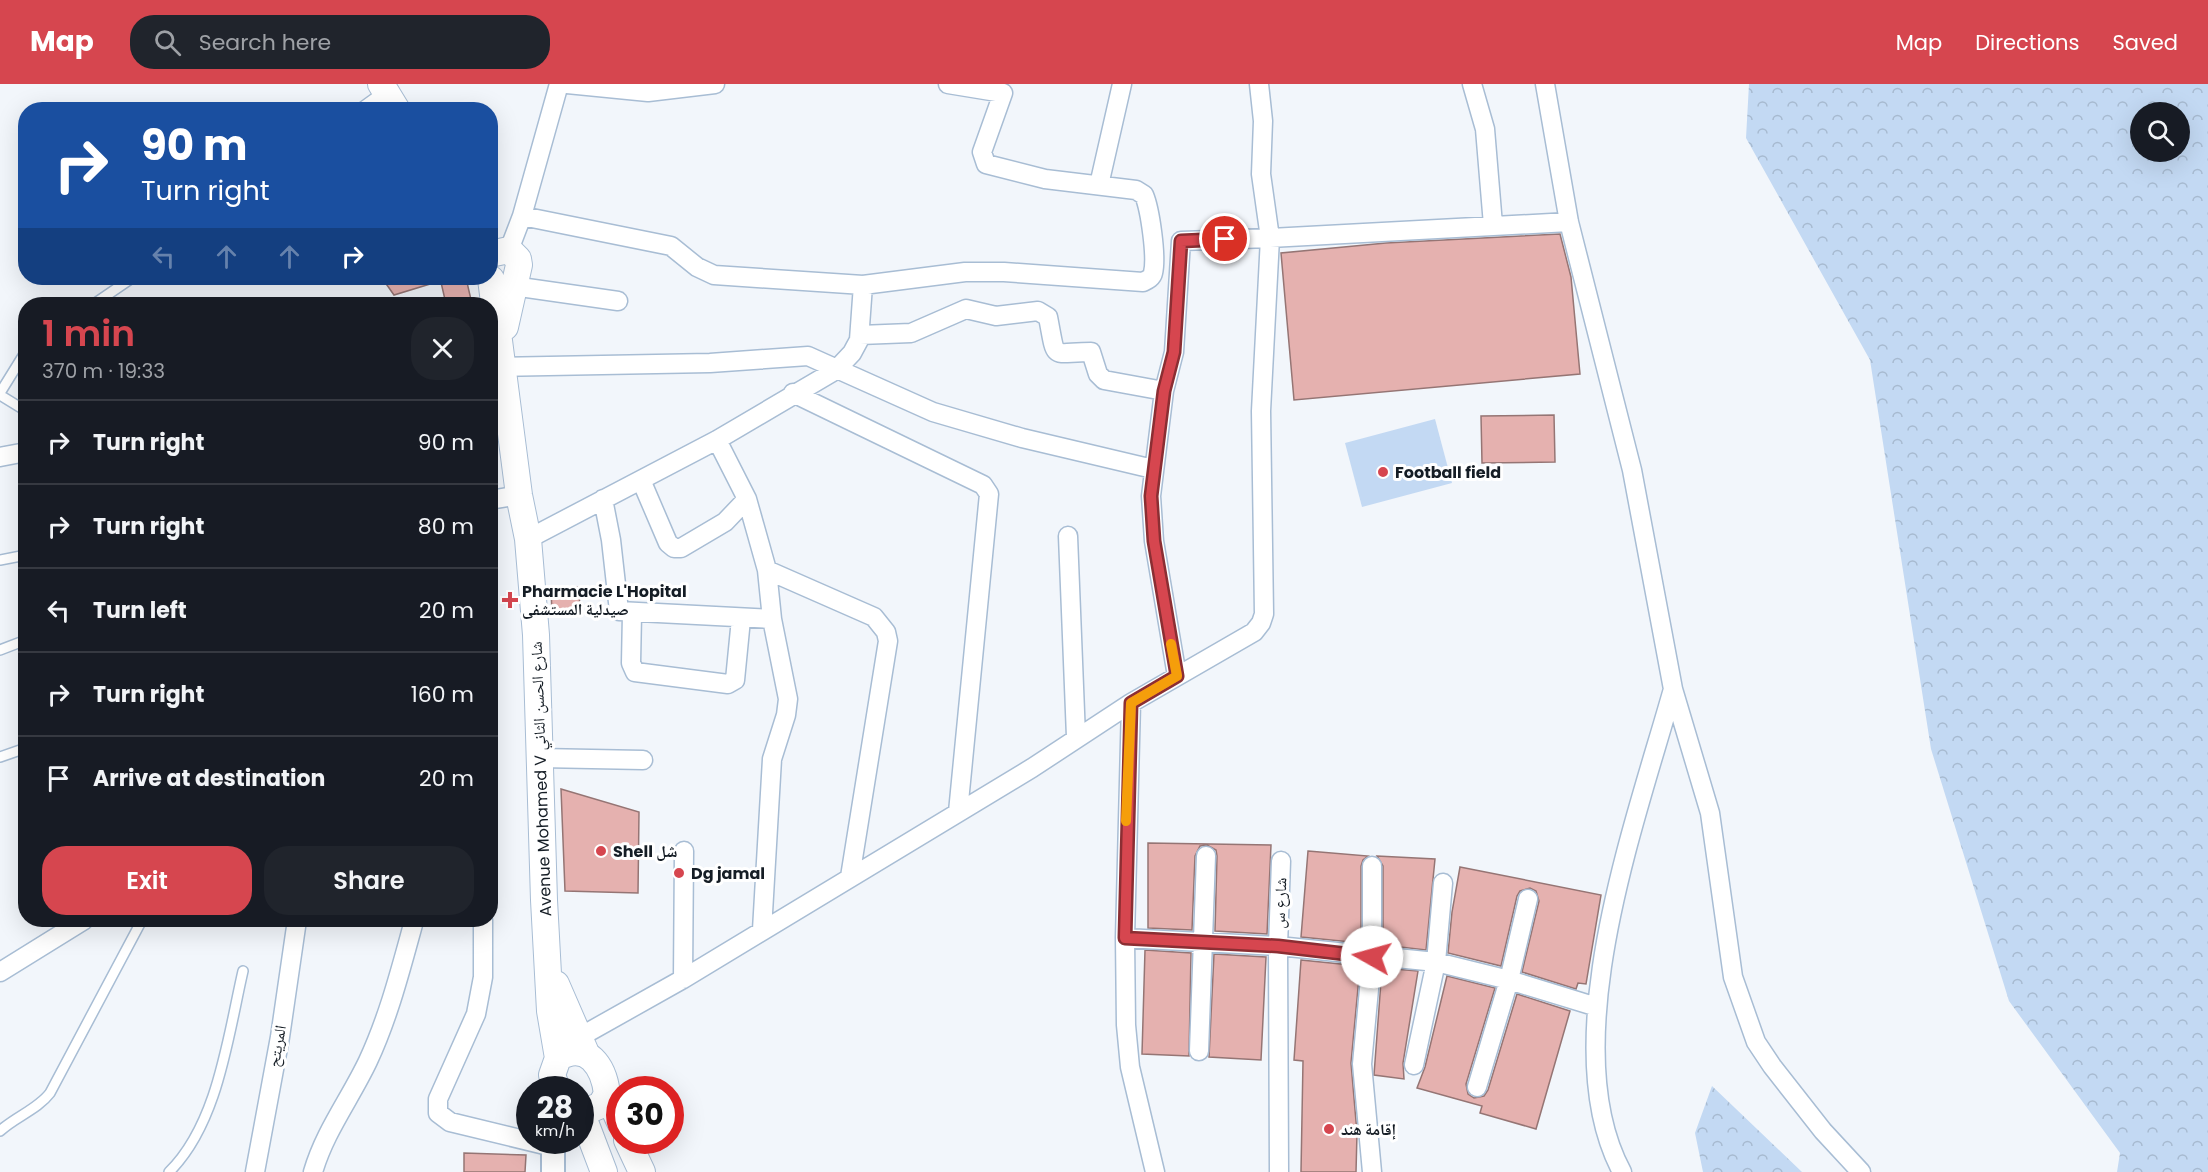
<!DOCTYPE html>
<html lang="en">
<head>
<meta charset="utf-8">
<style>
	body { margin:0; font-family:Poppins,"Noto Naskh Arabic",sans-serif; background:#20242c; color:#f1f3f6; height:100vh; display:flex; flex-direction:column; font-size:22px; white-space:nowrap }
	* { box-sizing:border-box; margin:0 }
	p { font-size:20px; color:#9ea1a6 }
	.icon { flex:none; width:33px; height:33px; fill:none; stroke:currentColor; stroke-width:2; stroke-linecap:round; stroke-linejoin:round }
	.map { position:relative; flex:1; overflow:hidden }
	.sheet { position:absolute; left:18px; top:213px; width:480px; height:630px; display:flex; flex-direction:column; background:#171b24; border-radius:24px; box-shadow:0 6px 24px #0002 }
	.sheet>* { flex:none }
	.hud { position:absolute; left:18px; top:18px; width:480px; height:183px; border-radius:24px; box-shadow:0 6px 24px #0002; background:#1a4fa0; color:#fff; overflow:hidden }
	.fabs { position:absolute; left:2130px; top:18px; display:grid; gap:12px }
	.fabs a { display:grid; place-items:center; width:60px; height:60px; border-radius:50%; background:#171b24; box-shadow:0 6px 24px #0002; font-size:30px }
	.speed { position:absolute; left:516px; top:992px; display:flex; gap:12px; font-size:30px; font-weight:700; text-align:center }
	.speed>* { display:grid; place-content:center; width:78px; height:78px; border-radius:50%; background:#171b24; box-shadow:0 6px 24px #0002; line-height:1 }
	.speed small { font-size:15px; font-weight:400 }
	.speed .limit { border:9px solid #d22; background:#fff; color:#111 }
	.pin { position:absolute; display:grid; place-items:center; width:51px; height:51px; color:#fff; margin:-26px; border:3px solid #fff; border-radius:50%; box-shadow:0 2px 6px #0007 }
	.me { position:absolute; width:66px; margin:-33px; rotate:277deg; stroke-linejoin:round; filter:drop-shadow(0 0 4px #0008) }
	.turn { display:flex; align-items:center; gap:21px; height:126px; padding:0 24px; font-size:27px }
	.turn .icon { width:78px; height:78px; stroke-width:2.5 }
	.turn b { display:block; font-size:42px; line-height:51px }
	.lanes { display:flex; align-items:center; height:57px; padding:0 24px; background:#0003; justify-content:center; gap:30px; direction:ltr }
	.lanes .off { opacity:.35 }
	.round { display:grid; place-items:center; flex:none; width:63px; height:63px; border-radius:24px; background:#20242c }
	.head { display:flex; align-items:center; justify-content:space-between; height:102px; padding:0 24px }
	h1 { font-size:36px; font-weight:600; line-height:45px; color:#d6464f }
	.action { display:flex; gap:12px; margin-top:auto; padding:12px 24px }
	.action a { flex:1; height:69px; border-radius:24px; background:#d6464f; color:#fff; font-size:24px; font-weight:600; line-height:69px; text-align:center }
	.action a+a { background:#20242c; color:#f1f3f6 }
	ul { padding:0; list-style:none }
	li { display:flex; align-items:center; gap:18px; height:84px; padding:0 24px; border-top:2px solid #363941 }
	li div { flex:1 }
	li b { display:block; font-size:22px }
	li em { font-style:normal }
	header { display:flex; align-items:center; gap:36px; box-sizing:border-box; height:84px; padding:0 30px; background:#d6464f; color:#fff }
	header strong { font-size:28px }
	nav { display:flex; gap:33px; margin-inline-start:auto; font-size:21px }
	.search { width:420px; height:54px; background:#20242c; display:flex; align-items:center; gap:15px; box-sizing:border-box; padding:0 21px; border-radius:24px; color:#9ea1a6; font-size:22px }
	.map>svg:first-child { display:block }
	.grass { fill:#c3d9f3 }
	.forest { fill:url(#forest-crowns); fill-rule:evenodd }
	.building { fill:#e5b1af; stroke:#957574; stroke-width:1.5 }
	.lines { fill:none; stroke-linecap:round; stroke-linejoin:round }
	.service-casing { stroke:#a8bdd4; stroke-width:12 }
	.minor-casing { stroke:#a8bdd4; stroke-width:21 }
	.tertiary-casing { stroke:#a8bdd4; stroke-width:26 }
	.secondary-casing { stroke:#a8bdd4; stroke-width:28 }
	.service { stroke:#fff; stroke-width:9 }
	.minor { stroke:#fff; stroke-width:18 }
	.tertiary { stroke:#fff; stroke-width:22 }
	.secondary { stroke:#fff; stroke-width:26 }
	.route-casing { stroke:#8b2e33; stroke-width:15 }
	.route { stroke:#d6464f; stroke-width:10 }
	.slow { stroke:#f59e0b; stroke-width:10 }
	.poi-dot { fill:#d6464f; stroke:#fff; stroke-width:2 }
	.labels { text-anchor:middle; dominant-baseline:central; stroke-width:6; stroke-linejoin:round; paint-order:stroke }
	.poi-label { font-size:16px; font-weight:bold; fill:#151d25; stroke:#fff; text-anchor:start }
	.street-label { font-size:16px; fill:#151d25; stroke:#fff }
</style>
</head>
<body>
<header>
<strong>Map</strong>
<div class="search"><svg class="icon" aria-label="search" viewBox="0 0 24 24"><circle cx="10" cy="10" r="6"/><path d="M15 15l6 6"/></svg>Search here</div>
<nav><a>Map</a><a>Directions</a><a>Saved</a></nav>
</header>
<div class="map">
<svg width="2208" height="1088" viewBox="0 0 2208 1088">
	<defs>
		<pattern id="forest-crowns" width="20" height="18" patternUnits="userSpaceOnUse" patternTransform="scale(1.5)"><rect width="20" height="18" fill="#c3d9f3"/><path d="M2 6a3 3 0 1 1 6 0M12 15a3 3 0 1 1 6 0" fill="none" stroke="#a7bad0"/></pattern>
	</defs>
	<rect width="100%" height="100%" fill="#f2f6fb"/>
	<path class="grass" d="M1435,335L1452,399L1362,423L1345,359Z"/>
	<path class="forest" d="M1749,0H2208V1088H2117L2120,1069L2009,917L1931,665L1870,276L1746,54ZM2140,28H2180V68H2140Z
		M1712,1002L1802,1088H1703L1695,1049Z"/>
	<path class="building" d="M1560,150L1571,193L1580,290L1294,316L1281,169L1386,159Z
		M382,194H439L440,197L394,211Z
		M440,194H466L472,220H446Z
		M1554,331L1555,378L1482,379L1481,332Z
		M579,503L580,529L552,530L551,504Z
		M561,705L639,728L638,809L565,807Z
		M1148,759L1271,761L1267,850L1215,847L1217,772L1216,766L1207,761L1200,762L1195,772L1192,846L1148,844Z
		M1308,767L1368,772L1363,776L1361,782V859L1301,853Z
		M1377,772L1435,775L1426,866L1383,861V782Z
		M1460,783L1601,811L1586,900L1578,899L1576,905L1522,888L1539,817L1536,807L1530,804L1520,807L1517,812L1501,882L1448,869L1452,828Z
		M1145,866L1191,869L1189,972L1142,970Z
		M1214,870L1266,873L1261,976L1209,973Z
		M1301,876L1360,882L1351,979L1357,1049L1356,1088H1301L1303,977L1294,976Z
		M1382,884L1418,887L1403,979L1404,995L1374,991Z
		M1447,892L1495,904L1466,1000L1468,1010L1474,1014L1484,1012L1488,1006L1517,910L1570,927L1536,1045L1480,1029L1482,1022L1417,1004L1425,983Z
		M464,1069L526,1071L525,1088H464Z"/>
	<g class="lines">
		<g class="service-casing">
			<path id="service" d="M358,26L383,8
				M94,220L132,194
				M0,309L26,267
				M0,311L26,327
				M0,476L26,471
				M0,566L26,556
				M0,673L26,664
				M0,1047C15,1033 38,1025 50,1009L142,836
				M169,1088C218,1040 228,952 243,887"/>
		</g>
		<g class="minor-casing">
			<path id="minor" d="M567,0L648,8L715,0
				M1472,0L1485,45L1493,141
				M1545,0L1569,138L1632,386L1673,605L1710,729L1733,893L1756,958L1772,982L1823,1047L1861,1088
				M1099,101L1122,0
				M522,132L671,162L697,183L714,191L863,201
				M509,166L522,132L559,0
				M513,202L618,217
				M860,251L911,249L966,225L996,232L1038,227L1048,233C1057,279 1050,268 1091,268L1098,290L1104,296L1164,307
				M491,283L710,279L808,272L933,328L1022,354L1153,385
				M793,309L983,401L989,410L958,728
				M717,356L747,415L767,486L874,533L886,548L888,557L850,793
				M0,373L26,368
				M641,396L668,459L674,464H681L725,438L747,415
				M603,415L611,456L619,527L772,535
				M490,416L519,411
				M1068,452L1076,653
				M528,455L717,356L836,286L852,269L859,256L863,201L965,188H1004L1143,198C1147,196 1152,194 1153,189C1157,173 1150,125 1144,111L1136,106L1045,95L986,80L982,68L1003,9L948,0
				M632,530L631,579L635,588L728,600L735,596L741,535
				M1177,592L1154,457L1151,412L1164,307L1174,268L1181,157L1270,154L1261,90L1263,37L1259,0
				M1131,619L1125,854L1278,862L1279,1088
				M540,674L643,676
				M1281,777L1278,862L1436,878L1509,896L1597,923
				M483,836V893L476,930L438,1015V1029L450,1038L553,1063
				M762,846L772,675L786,631L788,615L772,535L767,486
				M1125,854L1126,941L1130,983L1155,1088
				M0,888L84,836
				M683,895L684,767
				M578,954L683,895L1032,684L1131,619L1254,548L1261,539L1264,530L1261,327L1270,154L1569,138
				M1199,967L1206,772
				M1414,981L1436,878L1443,799
				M1477,1003L1509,896L1528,815
				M255,1088L280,953L297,836
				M313,1088C325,1047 350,1015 368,977C389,932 401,884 414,837
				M1372,1088L1362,980L1372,873V782
				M1622,1088C1553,961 1636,737 1673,605"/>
		</g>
		<g class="tertiary-casing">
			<path id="tertiary" d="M553,1088V1056"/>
		</g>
		<g class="secondary-casing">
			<path id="secondary" d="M381,0L397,26
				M490,170L509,166L518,175L519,181L505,243
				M491,195L519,411L528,455L536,551L544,816L550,927L558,974
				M556,900L586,969
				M557,1005L552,991L558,974C587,956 604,983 607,1010L601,1021L580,1030
				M607,1010L620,1038
				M582,1030L604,1088
				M627,1056L642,1088"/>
		</g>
		<use href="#service" class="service"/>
		<use href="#minor" class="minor"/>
		<use href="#tertiary" class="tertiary"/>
		<use href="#secondary" class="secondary"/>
	</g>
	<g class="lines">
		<g class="route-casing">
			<path id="route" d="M1225,155L1181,157L1174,268L1164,307L1151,412L1154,457L1177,592L1131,619L1125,854L1278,862L1372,873"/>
		</g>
		<use href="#route" class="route"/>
		<path class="slow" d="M1126,737L1131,619L1177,592L1171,560"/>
	</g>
	<g class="poi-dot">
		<circle cx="1383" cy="388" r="6"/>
		<path d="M507 507h6v6h6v6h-6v6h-6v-6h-6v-6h6z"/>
		<circle cx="601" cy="767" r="6"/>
		<circle cx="679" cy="789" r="6"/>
		<circle cx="1329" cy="1045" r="6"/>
	</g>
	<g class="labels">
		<g class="poi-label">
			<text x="1395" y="388">Football field</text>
			<text x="522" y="507">Pharmacie L'Hopital<tspan x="522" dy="18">صيدلية المستشفى</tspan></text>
			<text x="613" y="767">Shell شل</text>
			<text x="691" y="789">Dg jamal</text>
			<text x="1341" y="1045">إقامة هند</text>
		</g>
		<g class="street-label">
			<text transform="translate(541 695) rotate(-92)">Avenue Mohamed V شارع الحسن الثاني</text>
			<text transform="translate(1280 819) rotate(-88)">شارع س</text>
			<text transform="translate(277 962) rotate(-80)">المريتح</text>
		</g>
	</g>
</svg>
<div class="fabs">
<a><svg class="icon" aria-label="search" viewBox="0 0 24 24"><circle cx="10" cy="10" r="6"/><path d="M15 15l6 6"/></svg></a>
</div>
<div class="speed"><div>28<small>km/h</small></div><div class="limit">30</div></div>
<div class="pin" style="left:1225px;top:155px;background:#d93025"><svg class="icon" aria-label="arrive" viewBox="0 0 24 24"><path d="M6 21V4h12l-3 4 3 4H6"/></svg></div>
<svg class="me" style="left:1372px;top:873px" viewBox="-20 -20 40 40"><circle r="19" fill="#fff"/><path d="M0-13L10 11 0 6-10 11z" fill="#d6464f"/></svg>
<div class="hud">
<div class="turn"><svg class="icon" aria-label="right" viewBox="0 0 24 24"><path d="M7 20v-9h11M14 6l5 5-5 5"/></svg><div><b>90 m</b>Turn right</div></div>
<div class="lanes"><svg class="icon off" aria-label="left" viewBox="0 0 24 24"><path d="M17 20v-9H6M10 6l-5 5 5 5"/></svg><svg class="icon off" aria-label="ahead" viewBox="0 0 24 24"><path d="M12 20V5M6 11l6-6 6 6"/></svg><svg class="icon off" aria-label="ahead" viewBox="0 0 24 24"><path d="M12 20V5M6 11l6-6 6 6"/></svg><svg class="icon" aria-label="right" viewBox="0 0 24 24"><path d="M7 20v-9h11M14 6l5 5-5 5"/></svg></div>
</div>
<section class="sheet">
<div class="head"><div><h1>1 min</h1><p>370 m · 19:33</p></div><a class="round"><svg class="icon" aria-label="close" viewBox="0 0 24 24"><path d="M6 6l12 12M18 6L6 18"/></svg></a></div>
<ul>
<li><svg class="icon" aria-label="right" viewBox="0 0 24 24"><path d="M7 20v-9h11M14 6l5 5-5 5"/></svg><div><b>Turn right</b></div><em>90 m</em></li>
<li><svg class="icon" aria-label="right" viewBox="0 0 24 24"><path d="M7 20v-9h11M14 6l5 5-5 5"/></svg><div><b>Turn right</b></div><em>80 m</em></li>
<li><svg class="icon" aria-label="left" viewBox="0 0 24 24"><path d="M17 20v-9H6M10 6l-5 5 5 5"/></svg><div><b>Turn left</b></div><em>20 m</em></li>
<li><svg class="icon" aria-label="right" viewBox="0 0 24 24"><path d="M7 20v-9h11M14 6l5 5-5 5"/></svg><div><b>Turn right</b></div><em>160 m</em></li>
<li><svg class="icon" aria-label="arrive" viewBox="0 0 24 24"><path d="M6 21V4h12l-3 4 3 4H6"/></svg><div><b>Arrive at destination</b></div><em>20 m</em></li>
</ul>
<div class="action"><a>Exit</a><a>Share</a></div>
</section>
</div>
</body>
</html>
